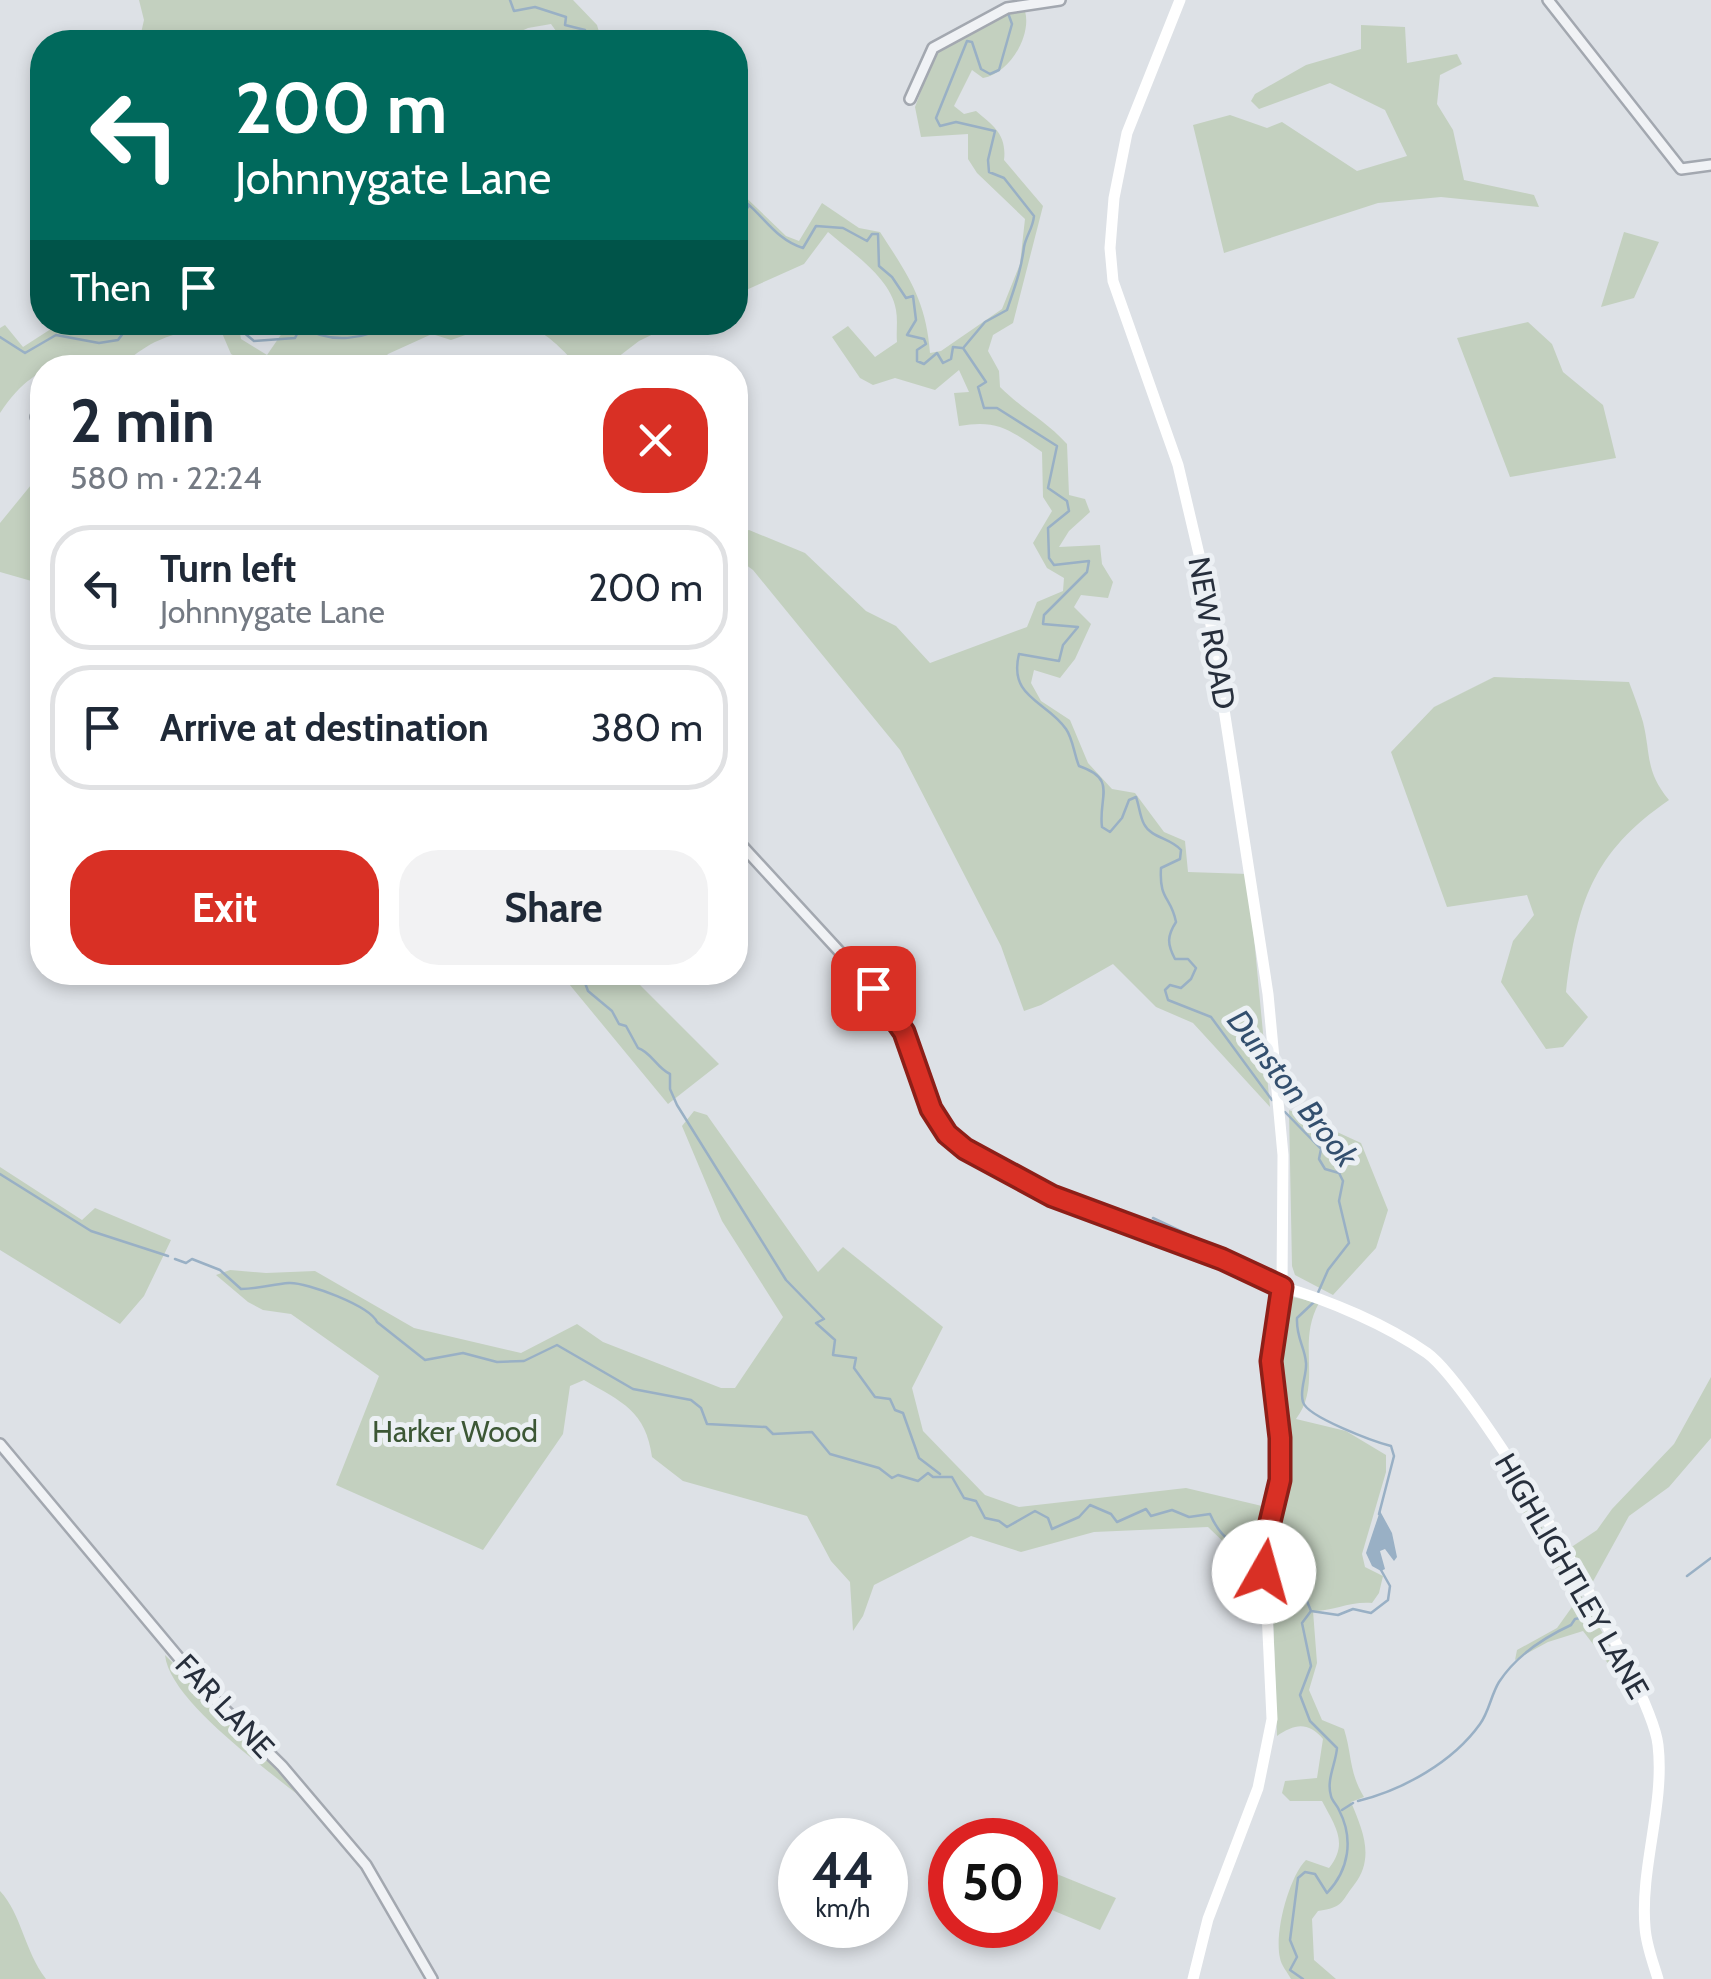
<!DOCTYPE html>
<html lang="en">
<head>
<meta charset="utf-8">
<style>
	body { margin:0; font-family:Cabin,sans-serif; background:#f2f2f3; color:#1f2937; height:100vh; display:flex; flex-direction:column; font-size:38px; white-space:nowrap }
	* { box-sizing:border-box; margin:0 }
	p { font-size:32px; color:#747a83 }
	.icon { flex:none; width:55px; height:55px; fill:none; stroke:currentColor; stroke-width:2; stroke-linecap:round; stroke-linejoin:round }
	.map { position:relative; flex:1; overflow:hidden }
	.details { position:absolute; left:30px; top:355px; width:718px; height:630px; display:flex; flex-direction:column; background:#fff; border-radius:40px; box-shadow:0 5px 15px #0003 }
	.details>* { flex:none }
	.hud { position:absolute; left:30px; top:30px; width:718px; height:305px; border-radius:40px; box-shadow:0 5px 15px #0003; background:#00695c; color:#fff; overflow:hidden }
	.speed { position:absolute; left:778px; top:1818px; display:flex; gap:20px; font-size:50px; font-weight:700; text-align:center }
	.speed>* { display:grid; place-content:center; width:130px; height:130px; border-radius:50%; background:#fff; box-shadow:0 5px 15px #0003; line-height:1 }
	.speed small { font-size:25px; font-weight:400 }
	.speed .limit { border:15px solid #d22; background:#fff; color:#111 }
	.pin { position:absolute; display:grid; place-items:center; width:85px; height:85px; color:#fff; margin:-42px; border-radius:20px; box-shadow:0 5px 15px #0006 }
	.me { position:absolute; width:110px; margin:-55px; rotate:7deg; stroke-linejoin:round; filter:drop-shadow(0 0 8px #0008) }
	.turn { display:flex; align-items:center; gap:35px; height:210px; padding:0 40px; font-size:45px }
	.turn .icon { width:130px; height:130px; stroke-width:2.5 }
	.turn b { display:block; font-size:70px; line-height:85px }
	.then { display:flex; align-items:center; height:95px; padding:0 40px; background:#0003; gap:20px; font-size:38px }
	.round { display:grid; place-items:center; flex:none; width:105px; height:105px; border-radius:40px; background:#f2f2f3 }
	.headline { display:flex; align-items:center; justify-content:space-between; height:170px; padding:0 40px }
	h1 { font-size:60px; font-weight:700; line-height:75px }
	.button { display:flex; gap:20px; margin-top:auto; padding:20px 40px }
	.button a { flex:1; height:115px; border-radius:40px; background:#d93025; color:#fff; font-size:40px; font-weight:700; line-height:115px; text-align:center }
	.button a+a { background:#f2f2f3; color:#1f2937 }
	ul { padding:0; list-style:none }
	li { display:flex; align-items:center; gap:30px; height:125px; margin:0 20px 15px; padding:0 20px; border:5px solid #e0e1e3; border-radius:40px }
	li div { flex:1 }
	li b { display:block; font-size:38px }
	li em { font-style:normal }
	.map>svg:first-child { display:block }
	.green { fill:#c3d0bf }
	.water { fill:#99b0c5 }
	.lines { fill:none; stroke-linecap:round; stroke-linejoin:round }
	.stream { stroke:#99b0c5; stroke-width:2.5 }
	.street-casing { stroke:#a3a8b0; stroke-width:14 }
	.street { stroke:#f0f2f5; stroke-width:9 }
	.secondary { stroke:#fff; stroke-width:11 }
	.route-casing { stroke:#8d1f18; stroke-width:25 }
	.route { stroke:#d93025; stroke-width:18 }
	.labels { text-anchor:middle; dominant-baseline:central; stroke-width:10; stroke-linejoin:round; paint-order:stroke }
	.street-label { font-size:30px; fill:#272f3c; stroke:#ecf0f4 }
	.park-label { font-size:30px; fill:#3c5735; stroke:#ecf0f4 }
	.water-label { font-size:32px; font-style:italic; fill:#334f6e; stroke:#ecf0f4 }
</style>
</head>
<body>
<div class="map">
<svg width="1711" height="1979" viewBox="0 0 1711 1979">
	<rect width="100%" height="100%" fill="#dde1e6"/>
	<path class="green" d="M139,0H573L597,25L602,42H564L551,24L528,28L498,42H139L144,20Z
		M1025,11C1032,36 1009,74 983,78L972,70L954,106L964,114L976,111C994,126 1007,135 1004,160L1043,206L1013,323L993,335L988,351L999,371L1000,387C1022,409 1046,421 1067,444L1069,495L1085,499L1090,512L1069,531L1059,547L1100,545L1102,564L1113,582L1108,598L1081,595L1074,607L1091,624L1075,659L1060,678L1034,670L1031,683L1041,701L1070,720L1088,763L1112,789L1135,793L1164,832L1185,841L1188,872L1248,874L1270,1107L1193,1023L1156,1007L1113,964L1041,1005L1024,1011L1001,946L900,750L753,570L735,557V533L749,530L805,553L866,611L896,626L930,663L1027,627L1037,602L1063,591L1064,578L1047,568L1033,543L1052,511L1043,497L1042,452C1010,430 998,419 959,426L954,393L969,392L959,370L935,390L895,378L873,385L860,378L832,337L848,326L875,357L897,342C896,332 898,321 896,310C891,278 851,252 828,232L804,264L735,295V187L786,236L799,241L822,203L859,228L880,232C908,275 926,300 930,353L941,351L1002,309L1020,264L1025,219L977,173L968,159V134L921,137L915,107L936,51L993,17Z
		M1361,25L1405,27L1407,63L1457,54L1462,64L1440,75L1437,104L1453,130L1464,180L1534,195L1539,207L1441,197L1378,203L1224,253L1193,125L1230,115L1267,128L1282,122L1357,171L1407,156L1385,110L1330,83L1259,109L1251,101L1255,94L1306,65L1361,49Z
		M1624,232L1659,242L1634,298L1601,307Z
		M360,322L676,323L639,341L605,367H579C568,356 552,337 537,331C510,319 476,331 451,340L432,334L388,354L376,368L255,367L231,354L222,333C207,333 187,331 173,335C121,351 134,380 69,356C36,375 23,379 0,413V328L5,325L23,347L54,327L109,333L133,323H238L241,339L267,355L289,323L335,327Z
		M1528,322L1552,344L1563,372L1603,405L1616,458L1510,477L1457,338Z
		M31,485L42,486V584L0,572V523Z
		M1494,677L1629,682C1634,695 1639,709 1643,722C1651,755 1645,771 1669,800C1592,853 1577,903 1566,992L1588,1017L1563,1047L1546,1049L1501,982L1513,941L1534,915L1527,895L1447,907L1391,752L1434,707Z
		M560,973H628L719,1064L668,1104Z
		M1289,1110L1361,1143L1388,1210L1376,1248L1333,1295L1295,1275L1292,1266Z
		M694,1111L707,1115L818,1272L843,1247L943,1327L912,1388L923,1431L985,1495L1019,1507L1186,1488L1262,1506L1255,1540L1254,1588L1234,1552L1208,1527L1094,1532L1021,1552L971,1536L874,1585L863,1616L853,1631L850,1582L831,1561L807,1516L683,1481L652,1457C646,1411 622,1402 584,1380L570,1386L563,1434L483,1550L336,1485L379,1376L291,1314L263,1310L248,1302L216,1275L230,1270L266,1273L315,1271L414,1328L521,1353L577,1324L603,1342L721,1388H735L783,1317L722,1221L682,1126Z
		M0,1167L82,1220L95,1208L171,1240L144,1296L120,1324L0,1250Z
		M1288,1296L1319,1303C1296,1344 1323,1383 1296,1419L1346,1431L1386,1455V1472L1362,1554L1365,1567L1383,1576L1379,1593L1372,1603C1351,1601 1333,1611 1313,1611L1317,1663L1309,1690L1322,1720L1344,1729C1352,1754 1349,1773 1364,1797L1351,1802C1363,1831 1375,1858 1354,1885C1340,1903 1344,1907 1318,1911L1312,1919L1314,1960L1336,1979H1291C1288,1973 1281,1965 1280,1958C1274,1933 1289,1877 1306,1860L1329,1868C1349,1843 1335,1826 1322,1801H1290L1282,1793L1285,1781L1317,1778L1323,1739C1308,1721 1294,1724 1277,1736L1271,1548L1288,1471L1278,1385Z
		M1711,1377V1438L1669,1487L1629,1516L1591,1585L1570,1548L1597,1530L1612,1509L1674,1444Z
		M1528,1503L1629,1679H1620L1583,1631L1548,1642L1515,1660L1517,1650L1557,1628L1572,1607L1561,1578L1521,1509Z
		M165,1655L261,1751L297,1794C262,1766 169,1699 165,1655Z
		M1042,1868L1116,1898L1100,1930L1035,1903V1879Z
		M0,1891C22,1915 24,1950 46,1979H0Z"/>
	<path class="water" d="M1380,1511L1392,1533L1397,1557L1394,1561L1385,1549L1380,1551L1385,1569L1381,1571L1372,1566L1366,1553Z"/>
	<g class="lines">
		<path class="stream" d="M510,0L514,11L535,7L566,17L565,25L585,30L582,42
			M735,194C761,210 773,239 803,248L816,226L843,228L867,241L872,234H878L879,266L892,277L906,298L913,296L916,320L907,335L924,339L926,344L917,350V361L924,364L937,353L943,363L951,359L953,347L962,348
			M735,224L748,207
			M231,322L254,341L295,338L301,326C330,345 366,340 393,322
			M0,337L25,353L56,335L99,343L118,340L127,328L141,322
			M964,347L985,322L1007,310C1015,286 1021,271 1024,247C1026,236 1033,228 1034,216L1004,178L989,172L988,160L995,131L956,122L940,126L936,118L967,41L972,42L981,69L990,74L999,70L1012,24L1008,13
			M963,348L986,382L978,387L984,408H997L1057,446L1048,488L1067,501L1069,511L1048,528L1049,558L1054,565L1089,561L1087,572L1044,615L1043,624L1078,627L1063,645L1059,661L1019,654C1008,698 1047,701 1066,729C1073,739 1074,754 1079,766C1118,779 1098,797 1102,827L1110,832L1122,818L1129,800L1136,797C1139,805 1140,817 1144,824C1151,838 1171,838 1181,850L1180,859L1161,868C1159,901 1171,896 1176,922C1167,936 1167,944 1175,959H1188L1196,968L1191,979L1181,988L1170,985L1165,990L1168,1000L1211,1017L1272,1100
			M581,972L588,991L612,1011L619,1024L626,1026L638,1048C651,1052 657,1068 670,1074V1089L677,1105L786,1280L824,1319L816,1323L835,1340L833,1355L856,1358L854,1368L875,1397L890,1399L895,1410L903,1413L919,1458L940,1474
			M1285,1112L1321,1149L1319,1159L1325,1169L1339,1173L1343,1181L1339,1201L1349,1243L1328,1270L1317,1295
			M0,1174L91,1231L168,1256
			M1153,1218L1248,1263
			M175,1259L186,1263L192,1259L220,1270L241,1289C259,1289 273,1284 289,1283C307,1282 370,1306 377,1322L425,1360L463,1353L497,1362L524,1361L557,1345L633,1389L691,1400L701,1408L707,1424L766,1427L773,1434L812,1432L830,1454L879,1468L892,1478L898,1475L918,1481L928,1473L933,1477H952L964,1498L976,1501L985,1518L999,1521L1007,1527L1035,1511L1048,1518L1052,1529L1079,1517L1090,1505L1111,1514L1117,1522L1146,1509L1151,1516L1172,1510L1189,1517L1210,1514C1221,1539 1233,1546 1259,1548
			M1314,1302L1297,1318C1296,1338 1305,1347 1306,1363C1307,1375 1299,1390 1303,1402C1307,1417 1375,1442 1391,1446L1394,1456L1379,1514
			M1267,1548L1284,1556L1281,1576L1284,1587L1294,1579L1300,1584L1311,1611
			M1687,1576L1711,1558
			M1358,1801C1403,1790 1453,1762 1480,1724C1489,1712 1491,1695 1499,1682C1516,1656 1543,1638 1571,1625L1575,1619L1585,1617L1568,1587
			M1342,1810L1353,1803
			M1303,1979L1290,1970L1297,1957L1290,1940L1298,1878L1305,1872L1315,1874L1327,1893C1349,1870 1354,1839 1339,1810C1337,1805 1332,1801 1331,1796C1326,1780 1336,1763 1337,1748L1310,1721L1300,1695L1311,1666L1302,1623L1311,1611L1338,1615L1353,1609L1371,1613L1388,1600L1390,1586L1381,1570"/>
		<g class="street-casing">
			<path id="street" d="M1548,0L1681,169L1711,165
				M910,99L933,48L1007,8L1060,0
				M36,417L42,420
				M735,838L873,988L904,1032L931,1109L947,1134L965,1149L1052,1196L1222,1259L1282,1287
				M0,1444L210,1695L282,1766L366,1865L432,1979"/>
		</g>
		<use href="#street" class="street"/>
		<path class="secondary" d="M1180,0L1127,133L1114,198L1110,248L1113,281L1178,465L1202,567L1268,994L1283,1155L1282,1287L1271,1361L1280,1438L1279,1480L1264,1547L1272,1719L1258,1788L1208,1919L1193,1979
			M1282,1287C1329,1300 1387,1325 1427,1353C1476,1388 1652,1685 1658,1745C1665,1805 1640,1867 1645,1927C1646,1945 1653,1962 1658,1979"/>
	</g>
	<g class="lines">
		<g class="route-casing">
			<path id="route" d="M873,988L904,1032L931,1109L947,1134L965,1149L1052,1196L1222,1259L1282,1287L1271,1361L1280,1438V1480L1264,1547V1572"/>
		</g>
		<use href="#route" class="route"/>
	</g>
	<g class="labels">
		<g class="street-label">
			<text transform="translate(1212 633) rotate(80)">NEW ROAD</text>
			<text transform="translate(1572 1576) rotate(60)">HIGHLIGHTLEY LANE</text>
			<text transform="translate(225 1706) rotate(47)">FAR LANE</text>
		</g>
		<g class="park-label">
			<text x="455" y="1431">Harker Wood</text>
		</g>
		<g class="water-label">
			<text transform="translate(1293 1088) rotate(52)">Dunston Brook</text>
		</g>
	</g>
</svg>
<div class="speed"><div>44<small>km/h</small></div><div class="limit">50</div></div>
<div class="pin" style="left:873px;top:988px;background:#d93025"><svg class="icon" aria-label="arrive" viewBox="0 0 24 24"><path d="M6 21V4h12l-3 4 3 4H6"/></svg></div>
<svg class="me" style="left:1264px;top:1572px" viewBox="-20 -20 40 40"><circle r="19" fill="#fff"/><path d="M0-13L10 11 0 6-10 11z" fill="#d93025"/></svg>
<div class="hud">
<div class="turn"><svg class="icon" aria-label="left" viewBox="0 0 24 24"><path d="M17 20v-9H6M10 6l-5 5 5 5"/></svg><div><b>200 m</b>Johnnygate Lane</div></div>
<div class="then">Then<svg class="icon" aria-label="arrive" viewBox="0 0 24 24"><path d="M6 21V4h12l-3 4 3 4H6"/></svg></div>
</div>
<section class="details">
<div class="headline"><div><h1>2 min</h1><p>580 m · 22:24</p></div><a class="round" style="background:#d93025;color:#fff"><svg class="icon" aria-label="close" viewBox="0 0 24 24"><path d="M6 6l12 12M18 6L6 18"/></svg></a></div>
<ul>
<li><svg class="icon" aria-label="left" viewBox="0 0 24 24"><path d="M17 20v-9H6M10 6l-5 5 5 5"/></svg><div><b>Turn left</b><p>Johnnygate Lane</p></div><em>200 m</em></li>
<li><svg class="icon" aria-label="arrive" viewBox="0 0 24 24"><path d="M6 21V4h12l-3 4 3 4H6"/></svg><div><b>Arrive at destination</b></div><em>380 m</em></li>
</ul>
<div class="button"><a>Exit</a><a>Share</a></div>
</section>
</div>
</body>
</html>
